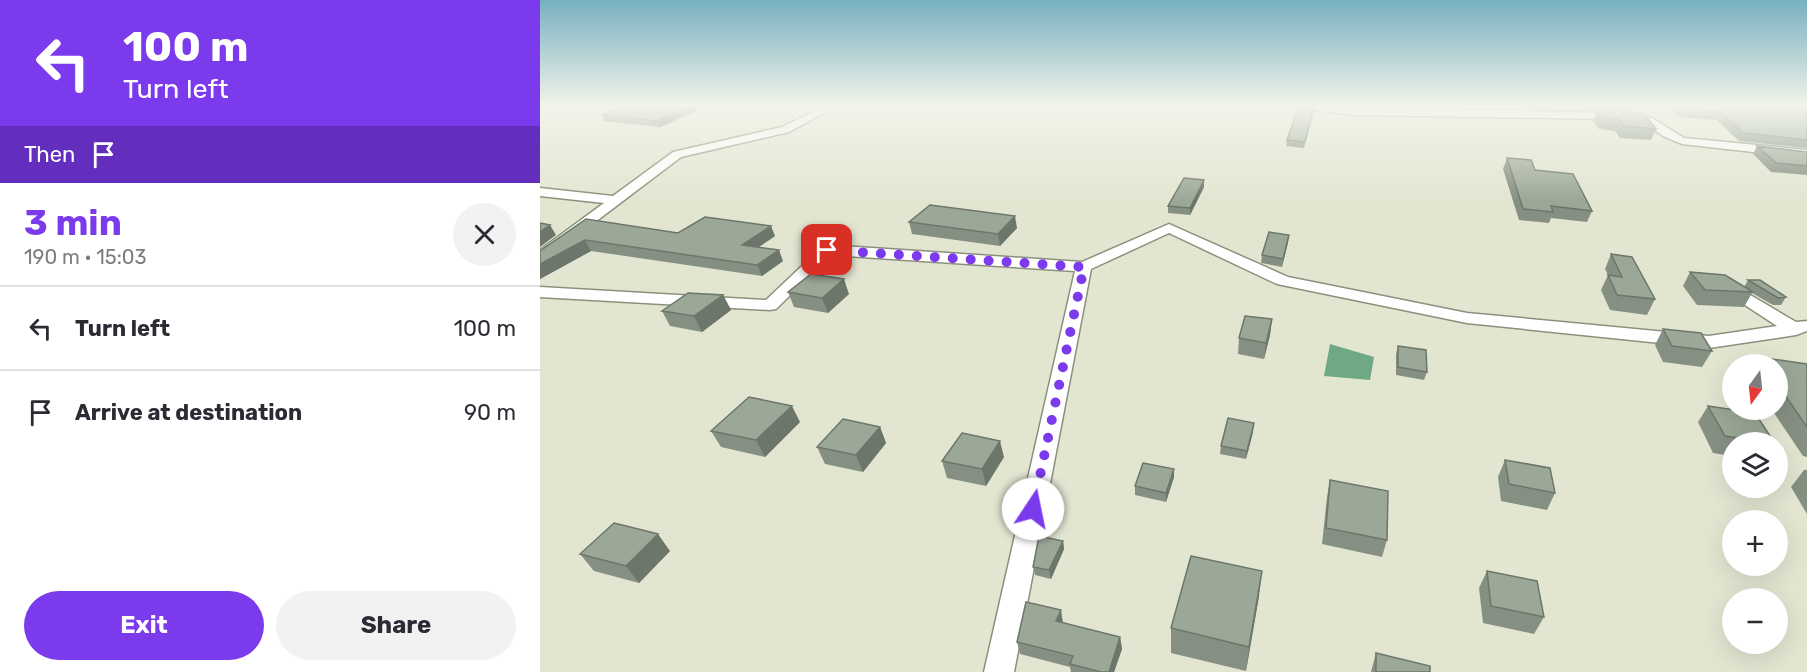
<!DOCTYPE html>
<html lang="en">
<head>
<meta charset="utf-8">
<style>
	body { margin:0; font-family:Rubik,sans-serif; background:#f2f2f3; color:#2b2b33; height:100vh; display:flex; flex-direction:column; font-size:22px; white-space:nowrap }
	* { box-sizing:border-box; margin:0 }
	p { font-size:20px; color:#7c7c81 }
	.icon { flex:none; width:33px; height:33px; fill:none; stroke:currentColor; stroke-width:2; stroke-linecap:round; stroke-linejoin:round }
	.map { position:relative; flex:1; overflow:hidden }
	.details { display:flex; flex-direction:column; background:#fff; width:540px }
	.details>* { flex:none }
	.top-card { background:#7c3aed; color:#fff; overflow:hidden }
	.needle { width:39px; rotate:195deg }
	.controls { position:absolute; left:1182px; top:354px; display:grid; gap:12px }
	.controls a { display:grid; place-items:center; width:66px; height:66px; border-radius:50%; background:#fff; box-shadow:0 6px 24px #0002; font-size:30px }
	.pin { position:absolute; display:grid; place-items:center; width:51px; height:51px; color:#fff; margin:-26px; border-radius:12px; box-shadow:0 3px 9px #0006 }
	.me { position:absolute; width:66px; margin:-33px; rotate:11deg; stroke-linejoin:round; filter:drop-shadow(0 0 4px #0008) }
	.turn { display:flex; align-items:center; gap:21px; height:126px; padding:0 24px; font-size:27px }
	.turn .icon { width:78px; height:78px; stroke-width:2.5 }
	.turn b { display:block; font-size:42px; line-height:51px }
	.then { display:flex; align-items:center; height:57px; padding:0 24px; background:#0003; gap:12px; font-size:22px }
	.round { display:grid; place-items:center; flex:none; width:63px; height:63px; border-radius:32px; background:#f2f2f3 }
	.headline { display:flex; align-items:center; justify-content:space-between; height:102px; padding:0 24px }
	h1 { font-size:36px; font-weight:700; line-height:45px; color:#7c3aed }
	.cta { display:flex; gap:12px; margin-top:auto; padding:12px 24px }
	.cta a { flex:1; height:69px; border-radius:36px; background:#7c3aed; color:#fff; font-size:24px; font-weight:700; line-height:69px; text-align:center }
	.cta a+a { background:#f2f2f3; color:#2b2b33 }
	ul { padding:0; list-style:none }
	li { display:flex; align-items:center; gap:18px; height:84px; padding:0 24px; border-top:2px solid #e1e1e2 }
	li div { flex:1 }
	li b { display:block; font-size:22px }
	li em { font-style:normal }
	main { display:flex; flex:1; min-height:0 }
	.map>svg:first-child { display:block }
	.water { fill:#6ea984 }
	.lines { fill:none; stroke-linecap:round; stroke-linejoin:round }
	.street-casing { stroke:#8b907c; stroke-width:3 }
	.street { fill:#fff; fill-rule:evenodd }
	.wall { fill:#869082 }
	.shaded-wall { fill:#6d766a }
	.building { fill:#9ca897; stroke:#6d766a; stroke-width:1.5 }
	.route { stroke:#7c3aed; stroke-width:10; stroke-dasharray:0 18 }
</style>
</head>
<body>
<main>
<section class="details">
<div class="top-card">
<div class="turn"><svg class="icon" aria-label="left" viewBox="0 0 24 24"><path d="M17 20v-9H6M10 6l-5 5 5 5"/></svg><div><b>100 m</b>Turn left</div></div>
<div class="then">Then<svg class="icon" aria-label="arrive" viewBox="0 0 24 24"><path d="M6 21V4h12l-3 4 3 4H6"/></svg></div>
</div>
<div class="headline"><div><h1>3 min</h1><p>190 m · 15:03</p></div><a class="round"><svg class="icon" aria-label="close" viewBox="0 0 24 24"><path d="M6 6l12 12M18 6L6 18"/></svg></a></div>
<ul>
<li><svg class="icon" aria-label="left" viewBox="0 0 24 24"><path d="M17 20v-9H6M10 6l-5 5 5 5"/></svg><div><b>Turn left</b></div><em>100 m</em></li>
<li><svg class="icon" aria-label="arrive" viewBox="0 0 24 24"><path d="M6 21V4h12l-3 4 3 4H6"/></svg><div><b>Arrive at destination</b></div><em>90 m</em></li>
</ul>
<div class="cta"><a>Exit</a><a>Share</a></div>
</section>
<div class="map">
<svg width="1267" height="672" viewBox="0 0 1267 672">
	<rect width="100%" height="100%" fill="#e2e6d1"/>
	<path class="water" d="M790,344L834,357L830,380L784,376Z"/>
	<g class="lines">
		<g class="street-casing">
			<path id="street" d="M285,106H297L249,132L141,157L5,260L0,262V250L64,203L0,196V188L73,196L133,152L242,127Z
				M758,106L1073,113L1112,118L1144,138L1267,150V158L1142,144L1123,136L1105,123L1073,119L816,115L763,109Z
				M629,224L748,277L927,313L1169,336L1237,326L1182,290L1180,287L1182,284L1188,282L1256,322L1267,321V331L1256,335L1169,348L927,323L737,284L629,233L551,269L474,672H444L535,271L291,255L236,309L230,310L0,297V287L226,300L282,247L287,245L542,262Z"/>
		</g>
		<use href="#street" class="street"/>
	</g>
	<path class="wall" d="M88,106H156L158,110L120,127L64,121L62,115Z
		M1044,106H1092L1090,112L1116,129L1111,140L1080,138L1075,131L1059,129L1053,121L1057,111L1047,110Z
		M1129,106H1267V148L1199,141L1177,120L1139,117Z
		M773,112L764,148L746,146L747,140Z
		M1217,146L1267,152V175L1231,172L1213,154Z
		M967,158L995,170L1052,211L1047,222L1011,218L1009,223L979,220L963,169Z
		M664,187L650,215L628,213V206Z
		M46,219L138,233L235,236L219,247L243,261L222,276L51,251L0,279V251Z
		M369,222L477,228L460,246L372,234Z
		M748,242L742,267L721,263L722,255Z
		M1071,254L1115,299L1107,315L1070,310L1061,290L1068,275L1065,269Z
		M1150,272L1204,287L1208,280L1246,297L1241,305H1233L1212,293L1204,307L1157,305L1143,286Z
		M248,292L309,294L288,313L254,307Z
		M183,295L191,310L162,332L130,326L122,311Z
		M732,319L730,335L724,359L698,354L699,338Z
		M1123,329L1172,351L1162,367L1123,362L1115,345Z
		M858,346L887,372L884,380L856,375V354Z
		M1218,357L1267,364V457L1263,456L1232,410H1238V364H1213Z
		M1168,406L1234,442H1192V456L1173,453L1158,422Z
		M260,422L225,457L181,447L171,431Z
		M340,427L346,443L323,472L285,464L277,447Z
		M713,432L706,459L680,454L681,446Z
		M464,457L446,486L407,478L402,461Z
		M965,460L1015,493L1007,510L961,501L958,477Z
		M634,469V477L626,502L595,495V486Z
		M1264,470H1267V514L1251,487Z
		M790,480L847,540L842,557L782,544L787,497Z
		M523,541L524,549L511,579L495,575L493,567Z
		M130,551L99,583L54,571L40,554Z
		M947,571L1004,617L994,634L943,623L939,588Z
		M719,596L706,671L631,653V628Z
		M523,623L580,637L582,649L574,672H531L530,667L480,654L477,642Z
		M836,653L890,672H831Z"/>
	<path class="shaded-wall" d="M153,106H156L158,110L120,127L117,121Z
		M664,180V187L650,215V208Z
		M475,216L477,228L460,246L458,234Z
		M10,225L16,235L0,247V232Z
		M231,226L235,236L207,255L202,245Z
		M749,235L748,242L742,267L743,259Z
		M45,240L51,251L0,279V264Z
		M239,250L243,261L222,276L217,265Z
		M304,279L309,294L288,313L282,298Z
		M183,295L191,310L162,332L154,316Z
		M732,319L730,335L724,359L726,343Z
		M252,406L260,422L225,457L216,440Z
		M714,423L713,432L706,459L707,451Z
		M340,427L346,443L323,472L316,455Z
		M460,441L464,457L446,486L442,469Z
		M634,469V477L626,502V493Z
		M118,534L130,551L99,583L86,566Z
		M523,541L524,549L511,579L509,570Z
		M722,571L719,596L706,671L709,647Z
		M521,610L523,623L516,621Z
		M580,637L582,649L574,672H569Z"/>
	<path class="building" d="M88,106H153L117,121L62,115Z
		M759,106L774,107L765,142L747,140Z
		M1139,106H1267V140L1203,133L1180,112L1143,109Z
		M1058,110L1103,113L1116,129L1084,126L1079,119L1063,118Z
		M1217,146L1267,152V166L1236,163Z
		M967,158L991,160L995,170L1033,174L1052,211L1011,206L1013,212L983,209Z
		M644,178L664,180L650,208L628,206Z
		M390,205L475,216L458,234L369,222Z
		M165,217L231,226L202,245L239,250L217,265L45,240L0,264V251L46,219L138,233Z
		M0,223L10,225L0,232Z
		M729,232L749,235L743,259L722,255Z
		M1071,254L1092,257L1115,299L1077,295L1068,275L1082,277Z
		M1150,272L1185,275L1213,292L1165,290Z
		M271,274L304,279L282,298L248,292Z
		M1208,280H1220L1246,297L1238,298Z
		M148,293L183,295L154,316L122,311Z
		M705,316L732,319L726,343L699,338Z
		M1123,329L1161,333L1172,351L1132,346Z
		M858,346L886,350L887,372L858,367Z
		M1218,357L1267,364V427L1238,385V364H1223Z
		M209,397L252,406L216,440L171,431Z
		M1168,406L1215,413L1234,442H1225L1185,436Z
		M688,418L714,423L707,451L681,446Z
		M303,419L340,427L316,455L277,447Z
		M422,433L460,441L442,469L402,461Z
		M965,460L1010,468L1015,493L969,484Z
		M603,463L634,469L626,493L595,486Z
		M790,480L848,491L847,540L786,528Z
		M74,523L118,534L86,566L40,554Z
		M499,536L523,541L509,570L493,567Z
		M651,556L722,571L709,647L631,628Z
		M947,571L997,581L1004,617L951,606Z
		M486,602L521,610L516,621L580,637L569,672H561L530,664L533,656L477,642Z
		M836,653L890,666V672H836Z"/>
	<linearGradient id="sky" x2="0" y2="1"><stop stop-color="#77b0c0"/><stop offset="0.53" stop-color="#f2f4ea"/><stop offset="1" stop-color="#f2f4ea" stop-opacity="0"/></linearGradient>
	<rect width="1267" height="200" fill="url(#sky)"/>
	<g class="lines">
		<path class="route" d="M287,250L544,267L493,509"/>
	</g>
</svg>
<div class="controls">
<a><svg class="needle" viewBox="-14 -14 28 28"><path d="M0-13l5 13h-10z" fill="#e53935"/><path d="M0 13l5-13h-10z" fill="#7c7c81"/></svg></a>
<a><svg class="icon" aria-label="layers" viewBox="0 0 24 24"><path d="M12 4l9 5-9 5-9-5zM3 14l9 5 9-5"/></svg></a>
<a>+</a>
<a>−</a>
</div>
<div class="pin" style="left:287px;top:250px;background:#d93025"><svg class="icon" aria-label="arrive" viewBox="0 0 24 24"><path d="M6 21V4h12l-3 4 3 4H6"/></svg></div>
<svg class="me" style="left:493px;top:509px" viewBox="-20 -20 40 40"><circle r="19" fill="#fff"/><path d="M0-13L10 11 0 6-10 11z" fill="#7c3aed"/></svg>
</div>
</main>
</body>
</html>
